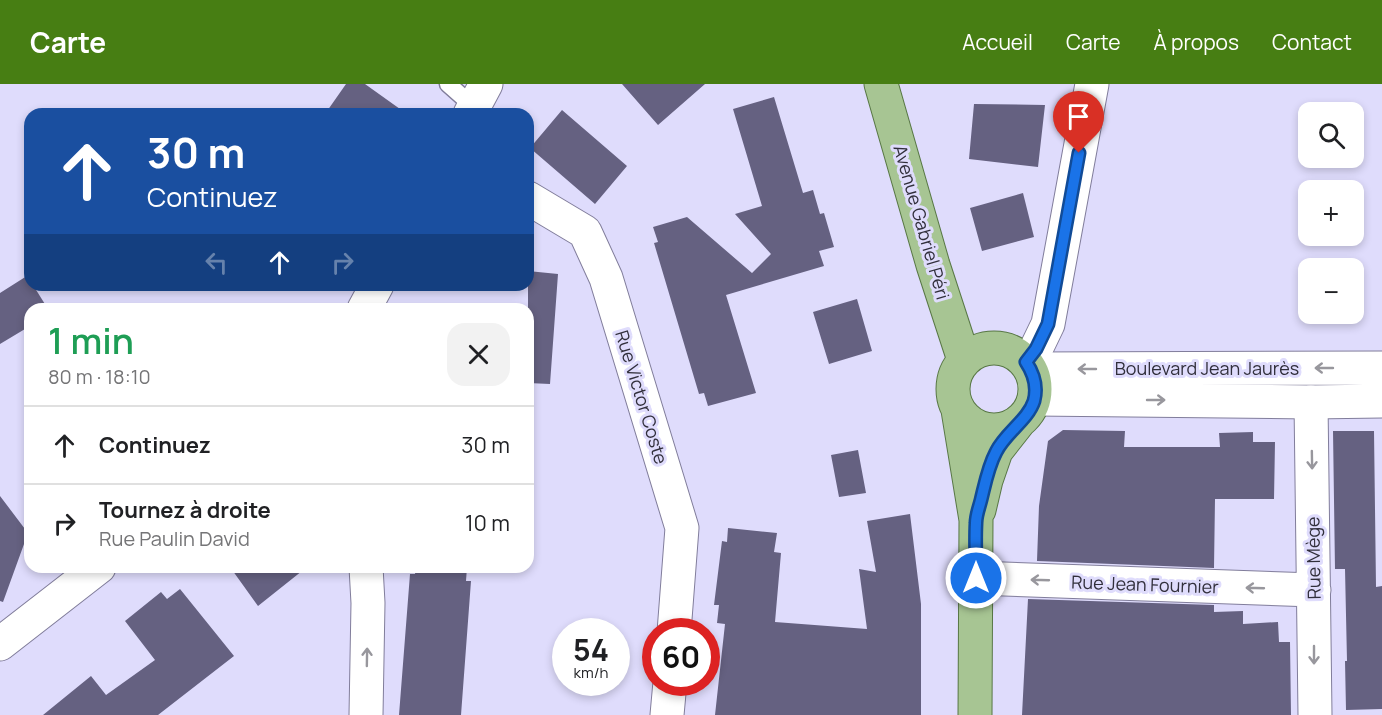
<!DOCTYPE html>
<html lang="fr">
<head>
<meta charset="utf-8">
<style>
	body { margin:0; font-family:Manrope,sans-serif; background:#f2f2f2; color:#202124; height:100vh; display:flex; flex-direction:column; font-size:22px; white-space:nowrap }
	* { box-sizing:border-box; margin:0 }
	p { font-size:20px; color:#757577 }
	.icon { flex:none; width:33px; height:33px; fill:none; stroke:currentColor; stroke-width:2; stroke-linecap:round; stroke-linejoin:round }
	.map { position:relative; flex:1; overflow:hidden }
	.drawer { position:absolute; left:24px; top:219px; width:510px; height:270px; display:flex; flex-direction:column; background:#fff; border-radius:18px; box-shadow:0 3px 9px #0003 }
	.drawer>* { flex:none }
	.top-card { position:absolute; left:24px; top:24px; width:510px; height:183px; border-radius:18px; box-shadow:0 3px 9px #0003; background:#1a4fa0; color:#fff; overflow:hidden }
	.fabs { position:absolute; left:1298px; top:18px; display:grid; gap:12px }
	.fabs a { display:grid; place-items:center; width:66px; height:66px; border-radius:12px; background:#fff; box-shadow:0 3px 9px #0003; font-size:30px }
	.speed { position:absolute; left:552px; top:534px; display:flex; gap:12px; font-size:30px; font-weight:700; text-align:center }
	.speed>* { display:grid; place-content:center; width:78px; height:78px; border-radius:50%; background:#fff; box-shadow:0 3px 9px #0003; line-height:1 }
	.speed small { font-size:15px; font-weight:400 }
	.speed .limit { border:9px solid #d22; background:#fff; color:#111 }
	.pin { position:absolute; display:grid; place-items:center; width:51px; height:51px; color:#fff; margin:-62px -26px; border-radius:50% 50% 50% 0; rotate:-45deg; box-shadow:0 0 6px #0007 }
	.pin .icon { rotate:45deg }
	.me { position:absolute; width:66px; margin:-33px; rotate:0deg; stroke-linejoin:round; filter:drop-shadow(0 0 4px #0008) }
	.turn { display:flex; align-items:center; gap:21px; height:126px; padding:0 24px; font-size:27px }
	.turn .icon { width:78px; height:78px; stroke-width:2.5 }
	.turn b { display:block; font-size:42px; line-height:51px }
	.lanes { display:flex; align-items:center; height:57px; padding:0 24px; background:#0003; justify-content:center; gap:30px; direction:ltr }
	.lanes .off { opacity:.35 }
	.round { display:grid; place-items:center; flex:none; width:63px; height:63px; border-radius:18px; background:#f2f2f2 }
	.overview { display:flex; align-items:center; justify-content:space-between; height:102px; padding:0 24px }
	h1 { font-size:36px; font-weight:600; line-height:45px; color:#1e9e55 }
	ul { padding:0; list-style:none }
	li { display:flex; align-items:center; gap:18px; height:78px; padding:0 24px; border-top:2px solid #e0e0e0 }
	li div { flex:1 }
	li b { display:block; font-size:22px }
	li em { font-style:normal }
	header { display:flex; align-items:center; gap:36px; box-sizing:border-box; height:84px; padding:0 30px; background:#477e13; color:#fff }
	header strong { font-size:28px }
	nav { display:flex; gap:33px; margin-inline-start:auto; font-size:21px }
	.map>svg:first-child { display:block }
	.building { fill:#656181 }
	.lines { fill:none; stroke-linecap:round; stroke-linejoin:round }
	.service-casing { stroke:#817d9b; stroke-width:19 }
	.minor-casing { stroke:#817d9b; stroke-width:35 }
	.tertiary-casing { stroke:#817d9b; stroke-width:35 }
	.primary-casing { stroke:#587745; stroke-width:35 }
	.service { stroke:#fff; stroke-width:16 }
	.minor { stroke:#fff; stroke-width:33 }
	.tertiary { stroke:#fff; stroke-width:33 }
	.primary { stroke:#a7c593; stroke-width:33 }
	.oneway { stroke:#98979d }
	.route-casing { stroke:#114b97; stroke-width:15 }
	.route { stroke:#1a73e8; stroke-width:10 }
	.labels { text-anchor:middle; dominant-baseline:central; stroke-width:6; stroke-linejoin:round; paint-order:stroke }
	.street-label { font-size:18px; fill:#312f3b; stroke:#dfdcfc }
</style>
</head>
<body>
<header>
<strong>Carte</strong>
<nav><a>Accueil</a><a>Carte</a><a>À propos</a><a>Contact</a></nav>
</header>
<div class="map">
<svg width="1382" height="631" viewBox="0 0 1382 631">
	<rect width="100%" height="100%" fill="#dfdcfc"/>
	<path class="building" d="M346,0H365L407,30H325Z
		M622,0H705L658,41Z
		M774,13L803,109L813,106L820,130L824,129L834,163L819,167L824,182L726,211L756,309L708,322L704,309L699,310L654,159L658,158L653,143L687,133L752,189L771,170L735,130L762,122L733,25Z
		M974,20L1045,21L1038,83L969,75Z
		M562,26L627,82L595,120L530,64Z
		M1023,109L1034,153L982,167L970,124Z
		M528,187L558,190L550,300L528,299Z
		M30,190V201H33L48,225H30V242L0,260V209Z
		M857,215L872,267L829,280L813,228Z
		M1063,346L1125,347L1124,363H1220L1219,349L1253,348V358H1275L1274,415H1215L1214,484L1037,477L1039,422L1048,357Z
		M1333,347H1374L1376,503L1382,502V625L1346,626L1345,577H1347L1345,485H1335Z
		M858,366L866,409L839,413L831,371Z
		M0,412L28,449L3,518L0,517Z
		M910,430L921,520V631H715L725,540L717,539L719,521H714L722,457L727,458L728,444L777,449L774,468L781,469L775,538L867,545L859,485L876,488L867,437Z
		M230,483H307L258,522Z
		M416,483H467L466,497H471L461,631H399L410,490H415Z
		M180,505L234,572L158,631H43L91,592L106,611L155,576L125,537L161,508L167,515Z
		M1028,515L1214,521V528L1243,527V540L1278,538L1279,558H1290L1291,631H1022Z"/>
	<g class="lines">
		<g class="service-casing">
			<path id="service" d="M448,0L474,23"/>
		</g>
		<g class="minor-casing">
			<path id="minor" d="M470,30L486,0
				M528,114L585,148L606,194L682,444L674,548
				M364,225L377,201
				M1026,277L1036,265L1048,240L1092,0
				M1311,318L1315,631
				M976,494L1314,506
				M0,560L99,483
				M366,631L368,519L366,483
				M667,631L670,598"/>
		</g>
		<g class="tertiary-casing">
			<path id="tertiary" d="M1031,285L1382,284
				M1035,315L1311,318L1382,317"/>
		</g>
		<g class="primary-casing">
			<path id="primary" d="M881,0L933,181L964,276
				M953 305a41 41 0 1 1 82 0a41 41 0 1 1-82 0Z
				M958,326L976,436L975,631
				M979,426L986,396L996,367L1018,339"/>
		</g>
		<use href="#service" class="service"/>
		<use href="#minor" class="minor"/>
		<use href="#tertiary" class="tertiary"/>
		<use href="#primary" class="primary"/>
	</g>
	<defs><path id="oneway-shaft" d="M-6 0H5M1.5-3L5.5 0L1.5 3" fill="none" stroke-width="1.6" stroke-linecap="round" stroke-linejoin="round" transform="scale(1.5)"/></defs>
	<g class="oneway">
		<use href="#oneway-shaft" transform="translate(1324 284) rotate(180)"/>
		<use href="#oneway-shaft" transform="translate(1087 285) rotate(180)"/>
		<use href="#oneway-shaft" transform="translate(1156 316)"/>
		<use href="#oneway-shaft" transform="translate(1312 376) rotate(89)"/>
		<use href="#oneway-shaft" transform="translate(1040 496) rotate(-178)"/>
		<use href="#oneway-shaft" transform="translate(1255 504) rotate(-178)"/>
		<use href="#oneway-shaft" transform="translate(1314 571) rotate(90)"/>
		<use href="#oneway-shaft" transform="translate(367 573) rotate(-89)"/>
	</g>
	<g class="lines">
		<g class="route-casing">
			<path id="route" d="M976,494C976,476 975,457 976,439C976,431 979,424 981,416C985,400 988,383 996,368C1005,349 1028,336 1034,317C1038,302 1034,290 1026,278L1036,265L1048,240L1079,69"/>
		</g>
		<use href="#route" class="route"/>
	</g>
	<g class="labels">
		<g class="street-label">
			<text transform="translate(922 138) rotate(74)">Avenue Gabriel Péri</text>
			<text x="1207" y="284">Boulevard Jean Jaurès</text>
			<text transform="translate(642 313) rotate(73)">Rue Victor Coste</text>
			<text transform="translate(1313 474) rotate(-91)">Rue Mège</text>
			<text transform="translate(1145 500) rotate(2)">Rue Jean Fournier</text>
		</g>
	</g>
</svg>
<div class="fabs">
<a><svg class="icon" aria-label="search" viewBox="0 0 24 24"><circle cx="10" cy="10" r="6"/><path d="M15 15l6 6"/></svg></a>
<a>+</a>
<a>−</a>
</div>
<div class="speed"><div>54<small>km/h</small></div><div class="limit">60</div></div>
<div class="pin" style="left:1079px;top:69px;background:#d93025"><svg class="icon" aria-label="arrive" viewBox="0 0 24 24"><path d="M6 21V4h12l-3 4 3 4H6"/></svg></div>
<svg class="me" style="left:976px;top:494px" viewBox="-20 -20 40 40"><circle r="17" fill="#1a73e8" stroke="#fff" stroke-width="3"/><path d="M0-11L8 9 0 5-8 9z" fill="#fff"/></svg>
<div class="top-card">
<div class="turn"><svg class="icon" aria-label="ahead" viewBox="0 0 24 24"><path d="M12 20V5M6 11l6-6 6 6"/></svg><div><b>30 m</b>Continuez</div></div>
<div class="lanes"><svg class="icon off" aria-label="left" viewBox="0 0 24 24"><path d="M17 20v-9H6M10 6l-5 5 5 5"/></svg><svg class="icon" aria-label="ahead" viewBox="0 0 24 24"><path d="M12 20V5M6 11l6-6 6 6"/></svg><svg class="icon off" aria-label="right" viewBox="0 0 24 24"><path d="M7 20v-9h11M14 6l5 5-5 5"/></svg></div>
</div>
<section class="drawer">
<div class="overview"><div><h1>1 min</h1><p>80 m · 18:10</p></div><a class="round"><svg class="icon" aria-label="close" viewBox="0 0 24 24"><path d="M6 6l12 12M18 6L6 18"/></svg></a></div>
<ul>
<li><svg class="icon" aria-label="ahead" viewBox="0 0 24 24"><path d="M12 20V5M6 11l6-6 6 6"/></svg><div><b>Continuez</b></div><em>30 m</em></li>
<li><svg class="icon" aria-label="right" viewBox="0 0 24 24"><path d="M7 20v-9h11M14 6l5 5-5 5"/></svg><div><b>Tournez à droite</b><p>Rue Paulin David</p></div><em>10 m</em></li>
</ul>
</section>
</div>
</body>
</html>
